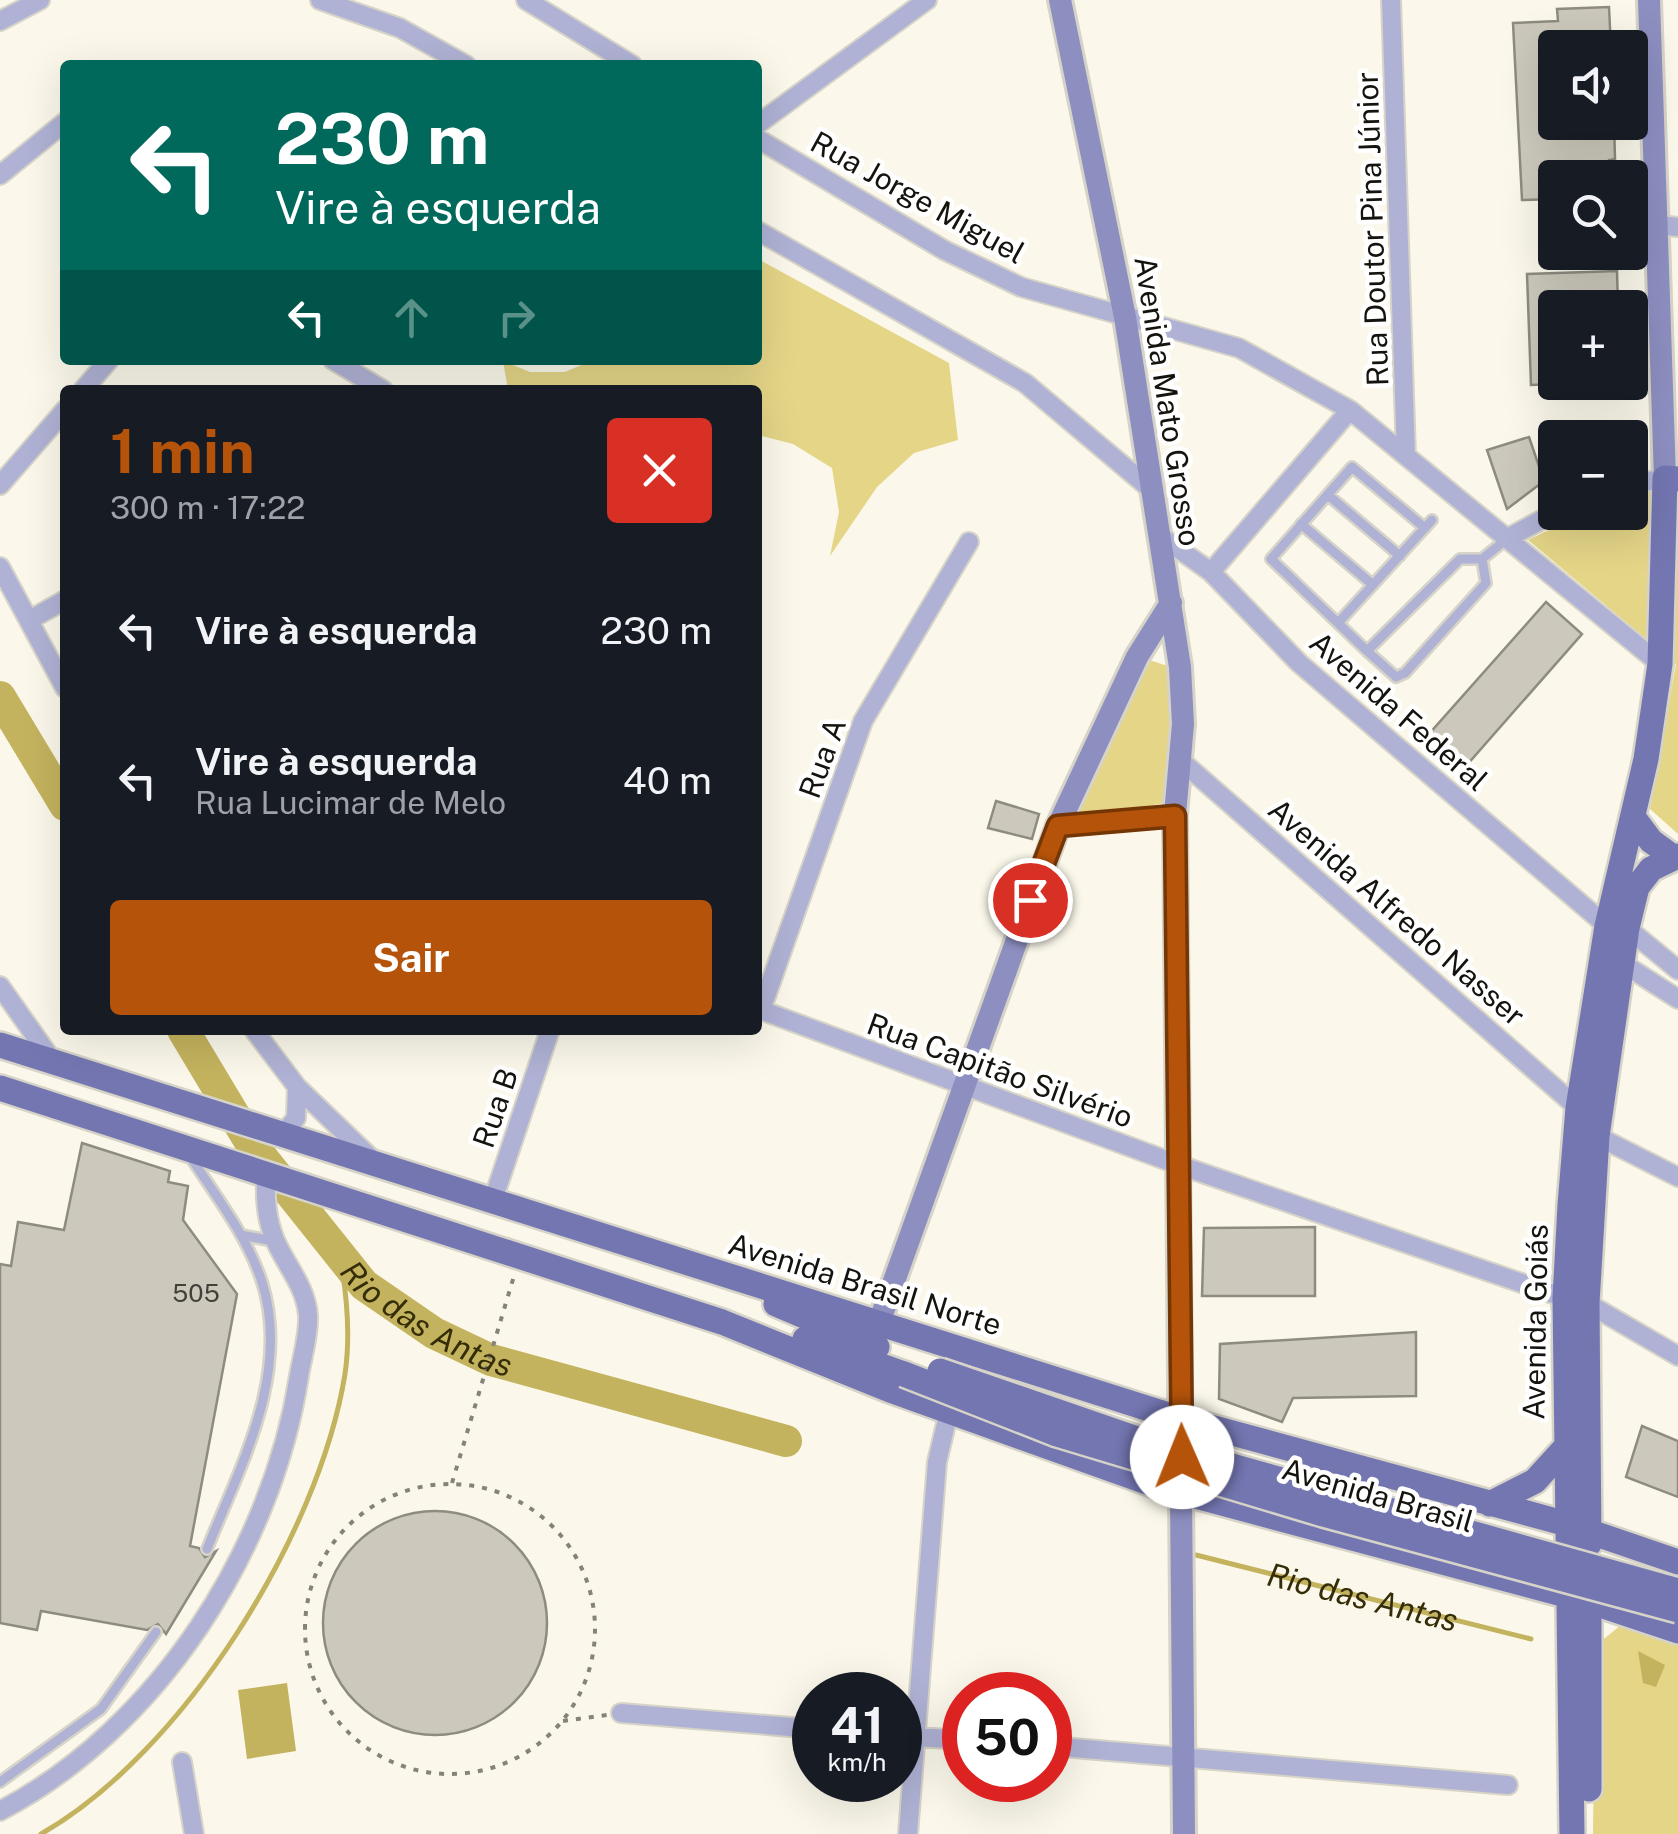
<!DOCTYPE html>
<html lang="pt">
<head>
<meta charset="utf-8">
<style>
	body { margin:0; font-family:"Public Sans",sans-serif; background:#20242c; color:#f1f3f6; height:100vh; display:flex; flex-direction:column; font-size:38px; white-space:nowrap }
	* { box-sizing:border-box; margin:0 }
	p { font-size:32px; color:#9ea1a6 }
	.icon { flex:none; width:55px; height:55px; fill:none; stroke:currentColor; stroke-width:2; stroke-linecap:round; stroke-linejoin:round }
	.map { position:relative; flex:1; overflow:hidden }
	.details { position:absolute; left:60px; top:385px; width:702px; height:650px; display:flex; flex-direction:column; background:#171b24; border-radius:10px; box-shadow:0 10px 40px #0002 }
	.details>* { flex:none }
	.hud { position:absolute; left:60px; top:60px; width:702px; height:305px; border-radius:10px; box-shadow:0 10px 40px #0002; background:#00695c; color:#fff; overflow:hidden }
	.controls { position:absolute; left:1538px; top:30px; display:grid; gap:20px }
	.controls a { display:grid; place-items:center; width:110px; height:110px; border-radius:10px; background:#171b24; box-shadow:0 10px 40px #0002; font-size:50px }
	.speed { position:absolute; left:792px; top:1672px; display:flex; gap:20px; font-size:50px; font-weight:700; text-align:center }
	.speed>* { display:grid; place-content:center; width:130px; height:130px; border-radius:50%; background:#171b24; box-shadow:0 10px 40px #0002; line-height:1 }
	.speed small { font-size:25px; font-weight:400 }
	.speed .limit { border:15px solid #d22; background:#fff; color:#111 }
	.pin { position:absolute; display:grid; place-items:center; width:85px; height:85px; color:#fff; margin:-42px; border:5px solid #fff; border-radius:50%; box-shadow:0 2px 10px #0007 }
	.me { position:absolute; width:110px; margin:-55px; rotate:359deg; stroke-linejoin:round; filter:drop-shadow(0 0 8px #0008) }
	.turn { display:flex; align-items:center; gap:35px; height:210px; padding:0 50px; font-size:45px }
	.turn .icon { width:130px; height:130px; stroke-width:2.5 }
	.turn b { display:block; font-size:70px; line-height:85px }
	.lanes { display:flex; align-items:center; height:95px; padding:0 50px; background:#0003; justify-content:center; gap:50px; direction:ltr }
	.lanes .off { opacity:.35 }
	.round { display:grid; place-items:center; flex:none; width:105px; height:105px; border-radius:10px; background:#20242c }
	.headline { display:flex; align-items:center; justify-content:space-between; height:170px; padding:0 50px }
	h1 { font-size:60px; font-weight:700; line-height:75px; color:#b45309 }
	.cta { display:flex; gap:20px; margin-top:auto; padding:20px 50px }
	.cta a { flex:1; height:115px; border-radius:10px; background:#b45309; color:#fff; font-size:40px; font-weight:700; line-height:115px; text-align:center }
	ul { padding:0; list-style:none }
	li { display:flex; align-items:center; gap:30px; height:150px; padding:0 50px }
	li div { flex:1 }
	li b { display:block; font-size:38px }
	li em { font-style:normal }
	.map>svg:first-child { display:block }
	.green { fill:#e4d587 }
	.water { fill:#c4b35e }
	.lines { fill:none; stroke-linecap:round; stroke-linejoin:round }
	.stream { stroke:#c4b35e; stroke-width:5 }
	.river { stroke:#c4b35e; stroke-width:32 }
	.building { fill:#ccc9bc; stroke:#8e8c80; stroke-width:2.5 }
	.lane-casing { stroke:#d6d3c8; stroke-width:14 }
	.street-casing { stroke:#d6d3c8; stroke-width:22 }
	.secondary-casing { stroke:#d6d3c8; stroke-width:28 }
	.primary-casing { stroke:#d6d3c8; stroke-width:30 }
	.path { stroke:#84837a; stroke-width:4; stroke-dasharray:5 8; stroke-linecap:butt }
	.lane { stroke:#afb2d4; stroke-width:9 }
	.street { stroke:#afb2d4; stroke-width:18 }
	.secondary { stroke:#8d8fc1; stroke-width:22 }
	.primary { stroke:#7476b2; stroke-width:25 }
	.primary-bridge-casing { stroke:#d6d3c8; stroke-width:30; stroke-linecap:butt }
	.primary-bridge { stroke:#7476b2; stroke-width:25 }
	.route-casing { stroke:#753606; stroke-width:25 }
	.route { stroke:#b45309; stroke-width:18 }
	.labels { text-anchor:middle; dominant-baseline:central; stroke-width:9; stroke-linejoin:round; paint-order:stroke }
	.number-label { font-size:25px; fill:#42403a }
	.street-label { font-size:30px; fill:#14130e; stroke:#fff }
	.water-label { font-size:32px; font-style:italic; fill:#342d07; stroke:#fff }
</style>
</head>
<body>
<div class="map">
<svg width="1678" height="1834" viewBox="0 0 1678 1834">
	<rect width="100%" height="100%" fill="#fbf8eb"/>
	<path class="green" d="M758,259L949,363L958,440L914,453L877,487L830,556L839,512L832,468L793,444L758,435V390H508L503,361L530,372H565L593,360H758Z
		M1647,489L1678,491V834L1650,809L1676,664L1528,540L1584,513L1630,512V495Z
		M1140,657L1177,669L1169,802L1064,823Z
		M1631,1617L1678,1633V1834H1593L1595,1646Z"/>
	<path class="water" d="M1638,1651L1665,1665L1656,1687L1643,1683Z
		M287,1683L296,1751L247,1759L238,1690Z"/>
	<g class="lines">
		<g class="stream">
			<path id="s1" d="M1196,1555L1531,1639"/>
			<path d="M41,1834C183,1753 319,1535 345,1374C351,1333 347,1293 339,1252"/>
		</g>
		<g class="river">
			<path d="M0,697L65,805"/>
			<path id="s2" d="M183,1030L252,1145L364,1285L434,1333L491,1360L786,1441"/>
		</g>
	</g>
	<path class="building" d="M1609,7L1611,48H1555V84L1540,85L1542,128L1614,122L1615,159L1609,160V178H1555V199L1522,200L1513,23L1558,21L1557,9Z
		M1617,271L1618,308H1555V384L1531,385L1527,274Z
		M1529,437L1544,481L1507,509L1487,450Z
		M1546,602L1582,634L1466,766L1429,734Z
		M996,801L1039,814L1032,839L988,828Z
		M82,1143L170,1171L168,1182L188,1186L183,1220L237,1294L190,1546L199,1548L205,1557L216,1551L166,1634L158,1624L147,1630L41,1611L37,1630L0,1623V1264L11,1266L18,1222L64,1230Z
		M1315,1227V1296H1202L1204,1228Z
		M1416,1332V1396L1293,1398L1282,1422L1219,1399L1220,1344Z
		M1642,1426L1678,1441V1497L1626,1477Z
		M323 1623a112 112 0 1 1 224 0a112 112 0 1 1-224 0Z"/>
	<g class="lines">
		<g class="lane-casing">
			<path id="lane" d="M1328,495L1400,556
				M1301,524L1373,585
				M1482,559L1486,583L1405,673L1396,677L1367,651L1460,559H1482L1508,538
				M1338,623L1432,520
				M1367,651L1271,559L1352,467L1425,528
				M189,1155C216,1196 247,1236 262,1282C291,1374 240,1467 207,1549
				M241,1235L273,1241
				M0,1782L101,1709L156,1632"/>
		</g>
		<g class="street-casing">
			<path id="street" d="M320,0L400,28L466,65
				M526,0L632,65
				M1391,0L1406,456
				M0,21L40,0
				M758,124L927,0
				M758,139L944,250L1021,287L1239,348L1350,410L1660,664
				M0,175L65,122
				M1659,225L1678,227
				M758,231L1025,383L1153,491
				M333,360L383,390
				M83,390L109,360
				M0,485L65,410
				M1630,485L1665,478
				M1159,535L1211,572L1299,663L1607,926
				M1508,538L1556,512
				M0,567L65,688
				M1211,572L1350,410
				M31,619L65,600
				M1179,759L1578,1108
				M1058,826L1175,815
				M1627,928L1678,970
				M1622,963L1678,999
				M0,986L52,1060
				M758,1009L1179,1165L1565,1298
				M761,1010L863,721L969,542
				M254,1030L297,1087L375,1162
				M282,1136L296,1118L297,1087
				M1597,1136L1678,1177
				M492,1203L550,1030
				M1587,1303L1678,1356
				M621,1713L815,1729
				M900,1736L965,1740
				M1050,1746L1508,1785
				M182,1762L194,1834
				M0,1811C158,1728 272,1550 299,1376C302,1357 309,1335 308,1316C306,1286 286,1266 275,1240C266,1218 265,1197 266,1173
				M908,1834L937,1462L949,1411"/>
		</g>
		<g class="secondary-casing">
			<path id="secondary" d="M1060,0L1125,317L1180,667L1183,724L1175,815L1184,1834
				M1649,0L1665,478
				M880,1320L1058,826L1137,657L1171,603"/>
		</g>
		<g class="primary-casing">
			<path id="primary" d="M1633,817L1651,841L1673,857
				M0,1045L1181,1419L1567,1524L1678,1562
				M0,1088L722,1322L890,1390L1158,1486L1588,1601L1678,1631
				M776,1304L877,1347
				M805,1339L904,1374
				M1490,1504L1535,1481L1566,1447
				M1589,1544L1587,1303L1597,1136L1627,928L1637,887L1651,869L1678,856
				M1589,1589V1789
				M1572,1834L1565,1298L1570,1205L1578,1108L1607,926L1646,759L1660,664L1665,478L1678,479"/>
		</g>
		<path class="path" d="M452,1483L514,1276
			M305 1629a145 145 0 1 1 290 0a145 145 0 1 1-290 0Z
			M563,1721L607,1715"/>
		<use href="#lane" class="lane"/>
		<use href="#street" class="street"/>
		<use href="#secondary" class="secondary"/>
		<use href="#primary" class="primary"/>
		<g class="primary-bridge-casing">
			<path id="primary-bridge" d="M940,1371L1146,1442L1678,1591
				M904,1374L1057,1434L1323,1514L1678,1610"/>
		</g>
		<use href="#primary-bridge" class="primary-bridge"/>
	</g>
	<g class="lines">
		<g class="route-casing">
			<path id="route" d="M1030,900L1058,826L1175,816L1182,1457"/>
		</g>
		<use href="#route" class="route"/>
	</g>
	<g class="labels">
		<g class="number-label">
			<text x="196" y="1293">505</text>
		</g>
		<g class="street-label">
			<text transform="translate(918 197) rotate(29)">Rua Jorge Miguel</text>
			<text transform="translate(1372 229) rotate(-92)">Rua Doutor Pina Júnior</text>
			<text transform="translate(1168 401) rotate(81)">Avenida Mato Grosso</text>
			<text transform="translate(1399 711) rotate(41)">Avenida Federal</text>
			<text transform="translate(822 758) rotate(-70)">Rua A</text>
			<text transform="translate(1397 912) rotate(41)">Avenida Alfredo Nasser</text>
			<text transform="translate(1000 1070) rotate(20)">Rua Capitão Silvério</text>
			<text transform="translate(495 1108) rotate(-71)">Rua B</text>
			<text transform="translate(865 1284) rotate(17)">Avenida Brasil Norte</text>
			<text transform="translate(1535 1322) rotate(-89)">Avenida Goiás</text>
			<text transform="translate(1378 1495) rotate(16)">Avenida Brasil</text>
		</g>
		<g class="water-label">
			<text stroke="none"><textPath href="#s2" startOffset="385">Rio das Antas</textPath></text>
			<text stroke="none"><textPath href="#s1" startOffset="172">Rio das Antas</textPath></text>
		</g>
	</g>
</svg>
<div class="controls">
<a><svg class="icon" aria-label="sound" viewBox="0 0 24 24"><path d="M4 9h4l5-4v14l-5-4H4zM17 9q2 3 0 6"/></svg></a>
<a><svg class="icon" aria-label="search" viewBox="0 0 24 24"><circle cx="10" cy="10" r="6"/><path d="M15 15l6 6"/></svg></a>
<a>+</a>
<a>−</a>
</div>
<div class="speed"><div>41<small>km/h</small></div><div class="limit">50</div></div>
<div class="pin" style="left:1030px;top:900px;background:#d93025"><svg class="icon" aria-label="arrive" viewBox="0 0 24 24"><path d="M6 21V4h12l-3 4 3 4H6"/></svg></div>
<svg class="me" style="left:1182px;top:1457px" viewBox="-20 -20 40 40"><circle r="19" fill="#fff"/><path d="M0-13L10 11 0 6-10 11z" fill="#b45309"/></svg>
<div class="hud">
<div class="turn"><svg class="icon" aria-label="left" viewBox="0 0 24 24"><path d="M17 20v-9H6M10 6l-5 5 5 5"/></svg><div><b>230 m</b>Vire à esquerda</div></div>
<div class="lanes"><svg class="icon" aria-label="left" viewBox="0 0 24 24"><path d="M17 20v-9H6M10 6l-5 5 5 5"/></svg><svg class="icon off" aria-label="ahead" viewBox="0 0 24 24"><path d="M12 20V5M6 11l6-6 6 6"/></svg><svg class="icon off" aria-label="right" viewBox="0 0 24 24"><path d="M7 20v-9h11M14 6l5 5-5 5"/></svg></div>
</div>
<section class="details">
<div class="headline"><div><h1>1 min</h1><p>300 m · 17:22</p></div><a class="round" style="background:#d93025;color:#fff"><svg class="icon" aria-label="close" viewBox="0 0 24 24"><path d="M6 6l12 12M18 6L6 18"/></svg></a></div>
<ul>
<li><svg class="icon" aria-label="left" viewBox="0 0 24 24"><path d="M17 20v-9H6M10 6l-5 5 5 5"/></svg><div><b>Vire à esquerda</b></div><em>230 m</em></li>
<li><svg class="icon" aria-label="left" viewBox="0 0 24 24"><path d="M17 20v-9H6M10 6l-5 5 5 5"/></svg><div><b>Vire à esquerda</b><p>Rua Lucimar de Melo</p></div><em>40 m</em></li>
</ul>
<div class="cta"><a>Sair</a></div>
</section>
</div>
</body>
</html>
